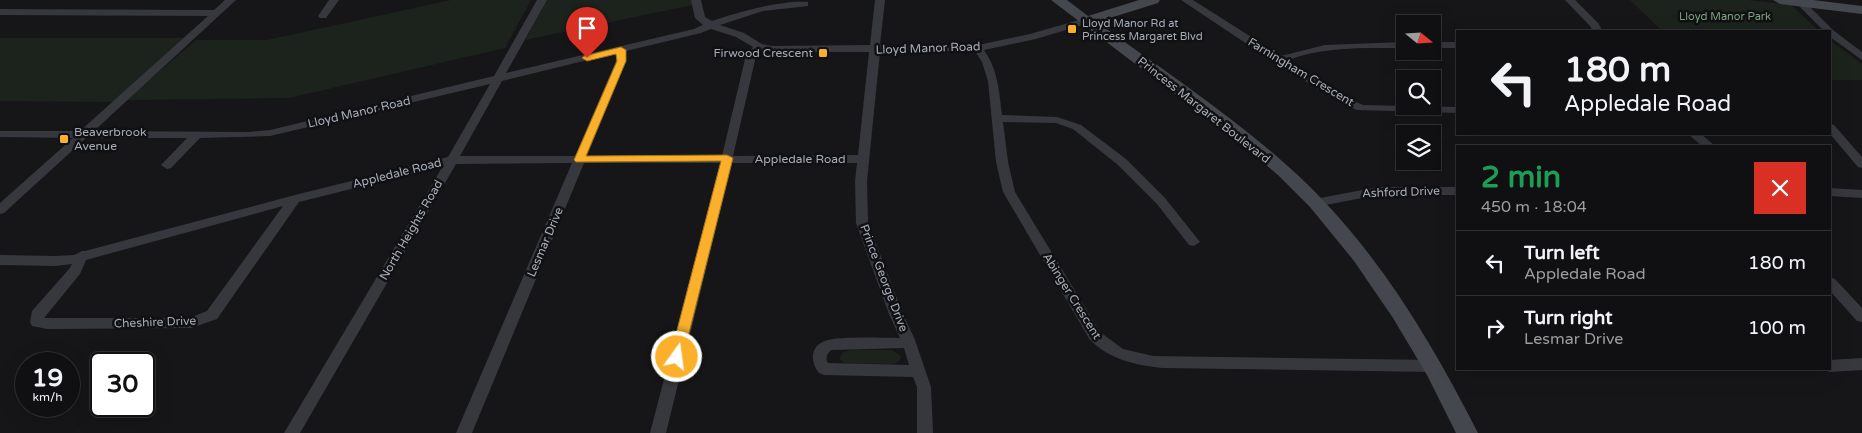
<!DOCTYPE html>
<html lang="en">
<head>
<meta charset="utf-8">
<style>
	body { margin:0; font-family:"Varela Round",sans-serif; background:#19191b; color:#f1f3f6; height:100vh; display:flex; flex-direction:column; font-size:19px; white-space:nowrap }
	* { box-sizing:border-box; margin:0 }
	p { font-size:16px; color:#9c9d9f }
	.icon { flex:none; width:28px; height:28px; fill:none; stroke:currentColor; stroke-width:2; stroke-linecap:round; stroke-linejoin:round }
	.map { position:relative; flex:1; overflow:hidden }
	.details { position:absolute; left:1456px; top:145px; width:375px; height:225px; display:flex; flex-direction:column; background:#101012; border-radius:0px; box-shadow:0 5px 20px #0002,0 0 0 1px #303032 }
	.details>* { flex:none }
	.top-card { position:absolute; left:1456px; top:30px; width:375px; height:105px; border-radius:0px; box-shadow:0 5px 20px #0002,0 0 0 1px #303032; background:#101012; color:#f1f3f6; overflow:hidden }
	.needle { width:32px; rotate:108deg }
	.fabs { position:absolute; left:1396px; top:15px; display:grid; gap:10px }
	.fabs a { display:grid; place-items:center; width:45px; height:45px; border-radius:0px; background:#101012; box-shadow:0 5px 20px #0002,0 0 0 1px #303032; font-size:25px }
	.speed { position:absolute; left:15px; top:352px; display:flex; gap:10px; font-size:25px; font-weight:700; text-align:center }
	.speed>* { display:grid; place-content:center; width:65px; height:65px; border-radius:50%; background:#101012; box-shadow:0 5px 20px #0002,0 0 0 1px #303032; line-height:1 }
	.speed small { font-size:12px; font-weight:400 }
	.speed .limit { border:2px solid #111; border-radius:8px; background:#fff; color:#111 }
	.pin { position:absolute; display:grid; place-items:center; width:42px; height:42px; color:#fff; margin:-51px -21px; border-radius:50% 50% 50% 0; rotate:-45deg; box-shadow:0 0 5px #0007 }
	.pin .icon { rotate:45deg }
	.me { position:absolute; width:55px; margin:-28px; rotate:14deg; stroke-linejoin:round; filter:drop-shadow(0 0 4px #0008) }
	.turn { display:flex; align-items:center; gap:18px; height:105px; padding:0 25px; font-size:22px }
	.turn .icon { width:65px; height:65px; stroke-width:2.5 }
	.turn b { display:block; font-size:35px; line-height:42px }
	.round { display:grid; place-items:center; flex:none; width:52px; height:52px; border-radius:0px; background:#19191b }
	.summary { display:flex; align-items:center; justify-content:space-between; height:85px; padding:0 25px }
	h1 { font-size:30px; font-weight:800; line-height:38px; color:#1e9e55 }
	ul { padding:0; list-style:none }
	li { display:flex; align-items:center; gap:15px; height:65px; padding:0 25px; border-top:1px solid #303032 }
	li div { flex:1 }
	li b { display:block; font-size:19px }
	li em { font-style:normal }
	.map>svg:first-child { display:block }
	.green { fill:#1b231c }
	.lines { fill:none; stroke-linecap:round; stroke-linejoin:round }
	.street { fill:#36383d; fill-rule:evenodd }
	.secondary { fill:#44474d; fill-rule:evenodd }
	.route { fill:#fab02b; stroke:#a2721c }
	.poi-dot { fill:#fab02b; stroke:#111113; stroke-width:2 }
	.labels { text-anchor:middle; dominant-baseline:central; stroke-width:5; stroke-linejoin:round; paint-order:stroke }
	.far-park-label { font-size:11px; fill:#7da47f; stroke:#111113 }
	.far-poi-label { font-size:11px; fill:#a7adb8; stroke:#111113; text-anchor:start }
	.street-label { font-size:12px; fill:#a7adb8; stroke:#111113 }
	.poi-label { font-size:12px; fill:#a7adb8; stroke:#111113; text-anchor:end }
</style>
</head>
<body>
<div class="map">
<svg width="1862" height="433" viewBox="0 0 1862 433">
	<rect width="100%" height="100%" fill="#161618"/>
	<path class="green" d="M451,0H531L505,48L289,98L126,100L196,40H267Z
		M547,0H692V5L525,40Z
		M1630,0H1748L1791,5L1819,31H1662Z
		M0,38H188L113,102L0,101Z
		M1830,40L1862,64V80H1830Z
		M850,350H892L901,356L899,362L892,364L844,363L840,359L842,353Z"/>
	<g class="lines">
		<path class="street" d="M225,0H236L94,131L247,132L270,130L494,76L537,0H547L506,73L694,29L703,25L695,18L691,0H701L705,17L712,21C738,12 781,0 808,2V6L763,11L720,25L744,33L762,44L772,46L870,45L875,0H885L880,45H978L1030,34L1086,18L1089,19V23L1036,39L984,50C998,70 999,91 1002,115L1057,117L1081,125L1126,159L1165,198L1200,242L1194,246L1189,245L1157,204L1118,165L1073,129L1056,123L1003,122L1008,162L1015,192L1100,332L1123,349L1153,356L1433,360L1438,362L1440,366L1438,370L1433,372L1163,368C1135,365 1111,360 1090,340L1003,192L996,162L988,81L982,62L975,51L880,52L867,181L868,223L903,314L915,340L931,387L933,433H917V387L913,377L824,375L819,373C810,362 810,346 825,341C837,336 884,338 900,338L889,314L856,223L855,181L857,163H732L666,433H650L720,163H584L472,433H456L572,163L456,164L300,433H284L443,166L299,202L217,319L191,328L47,329L32,326L30,322L32,311L69,269L72,264L56,266L0,265V255L56,256L74,255L82,251H85L295,195L448,157L490,84L270,136L200,138L171,168L167,169L161,165L187,138H86L4,213L0,214V203L73,138L0,137V131H80L208,16L0,15V9L214,10ZM711,29L736,37L753,47L746,55L722,156H587L626,61V51L701,33ZM761,50L772,52H869L858,155L733,156L756,56ZM616,53V61L575,156H460L502,81ZM283,206L207,311L190,318H44L80,274L86,260ZM904,348L909,365L828,363C825,358 827,354 831,350Z
			M329,0H339L326,18H320L318,16Z
			M1181,0H1193L1281,56L1325,45L1405,42V48C1366,48 1325,46 1288,60L1349,99L1363,105L1458,107V113L1357,110L1341,103L1274,62Z
			M1565,0H1575L1599,24L1602,31H1592L1591,27Z
			M1797,0H1803L1833,30L1862,52V60L1830,37V31H1824L1797,4Z
			M1432,42H1458V48H1432Z
			M1830,124L1834,125L1862,157V168L1858,167L1830,134Z
			M1688,134H1701L1715,146H1702Z
			M1378,187H1458V195H1378L1315,207L1309,203L1315,199Z
			M1830,188L1862,190V198L1830,196Z
			M1830,277L1835,279L1862,308V322L1857,321L1830,291Z
			M1862,358V370L1830,372L1824,369H1830V360Z"/>
		<path class="secondary" d="M1051,0H1067L1088,16L1139,0H1160L1158,3L1097,22C1168,74 1244,123 1307,184C1380,255 1432,343 1478,433H1456L1427,375L1393,318L1354,261L1310,207L1279,176L1245,147Z
			M1773,0H1813L1862,6V14L1780,4Z"/>
	</g>
	<path class="route" d="M621,47L626,50V61L586,156L727,155L733,158L683,357L682,361H672L670,357L721,161L576,162L574,160L617,61L616,54L587,61L582,58L584,56Z"/>
	<g class="poi-dot">
		<rect x="1067" y="24" width="10" height="10" rx="2.5"/>
		<rect x="818" y="48" width="10" height="10" rx="2.5"/>
		<rect x="59" y="134" width="10" height="10" rx="2.5"/>
	</g>
	<g class="labels">
		<g class="far-park-label">
			<text x="1725" y="16">Lloyd Manor Park</text>
		</g>
		<g class="far-poi-label">
			<text x="1082" y="23">Lloyd Manor Rd at<tspan x="1082" dy="13">Princess Margaret Blvd</tspan></text>
		</g>
		<g class="street-label">
			<text transform="translate(928 48) rotate(-2)">Lloyd Manor Road</text>
			<text transform="translate(1301 72) rotate(31)">Farningham Crescent</text>
			<text transform="translate(1204 110) rotate(38)">Princess Margaret Boulevard</text>
			<text transform="translate(359 112) rotate(-13)">Lloyd Manor Road</text>
			<text x="800" y="159">Appledale Road</text>
			<text transform="translate(397 173) rotate(-14)">Appledale Road</text>
			<text transform="translate(1401 192) rotate(-2)">Ashford Drive</text>
			<text transform="translate(411 230) rotate(-60)">North Heights Road</text>
			<text transform="translate(545 242) rotate(-67)">Lesmar Drive</text>
			<text transform="translate(884 278) rotate(69)">Prince George Drive</text>
			<text transform="translate(1072 296) rotate(58)">Abinger Crescent</text>
			<text transform="translate(155 322) rotate(-2)">Cheshire Drive</text>
		</g>
		<g class="poi-label">
			<text x="813" y="53">Firwood Crescent</text>
			<text x="74" y="132" text-anchor="start">Beaverbrook<tspan x="74" dy="14">Avenue</tspan></text>
		</g>
	</g>
</svg>
<div class="fabs">
<a><svg class="needle" viewBox="-14 -14 28 28"><path d="M0-13l5 13h-10z" fill="#e53935"/><path d="M0 13l5-13h-10z" fill="#9c9d9f"/></svg></a>
<a><svg class="icon" aria-label="search" viewBox="0 0 24 24"><circle cx="10" cy="10" r="6"/><path d="M15 15l6 6"/></svg></a>
<a><svg class="icon" aria-label="layers" viewBox="0 0 24 24"><path d="M12 4l9 5-9 5-9-5zM3 14l9 5 9-5"/></svg></a>
</div>
<div class="speed"><div>19<small>km/h</small></div><div class="limit">30</div></div>
<div class="pin" style="left:587px;top:58px;background:#d93025"><svg class="icon" aria-label="arrive" viewBox="0 0 24 24"><path d="M6 21V4h12l-3 4 3 4H6"/></svg></div>
<svg class="me" style="left:677px;top:357px" viewBox="-20 -20 40 40"><circle r="17" fill="#fab02b" stroke="#fff" stroke-width="3"/><path d="M0-11L8 9 0 5-8 9z" fill="#fff"/></svg>
<div class="top-card">
<div class="turn"><svg class="icon" aria-label="left" viewBox="0 0 24 24"><path d="M17 20v-9H6M10 6l-5 5 5 5"/></svg><div><b>180 m</b>Appledale Road</div></div>
</div>
<section class="details">
<div class="summary"><div><h1>2 min</h1><p>450 m · 18:04</p></div><a class="round" style="background:#d93025;color:#fff"><svg class="icon" aria-label="close" viewBox="0 0 24 24"><path d="M6 6l12 12M18 6L6 18"/></svg></a></div>
<ul>
<li><svg class="icon" aria-label="left" viewBox="0 0 24 24"><path d="M17 20v-9H6M10 6l-5 5 5 5"/></svg><div><b>Turn left</b><p>Appledale Road</p></div><em>180 m</em></li>
<li><svg class="icon" aria-label="right" viewBox="0 0 24 24"><path d="M7 20v-9h11M14 6l5 5-5 5"/></svg><div><b>Turn right</b><p>Lesmar Drive</p></div><em>100 m</em></li>
</ul>
</section>
</div>
</body>
</html>
